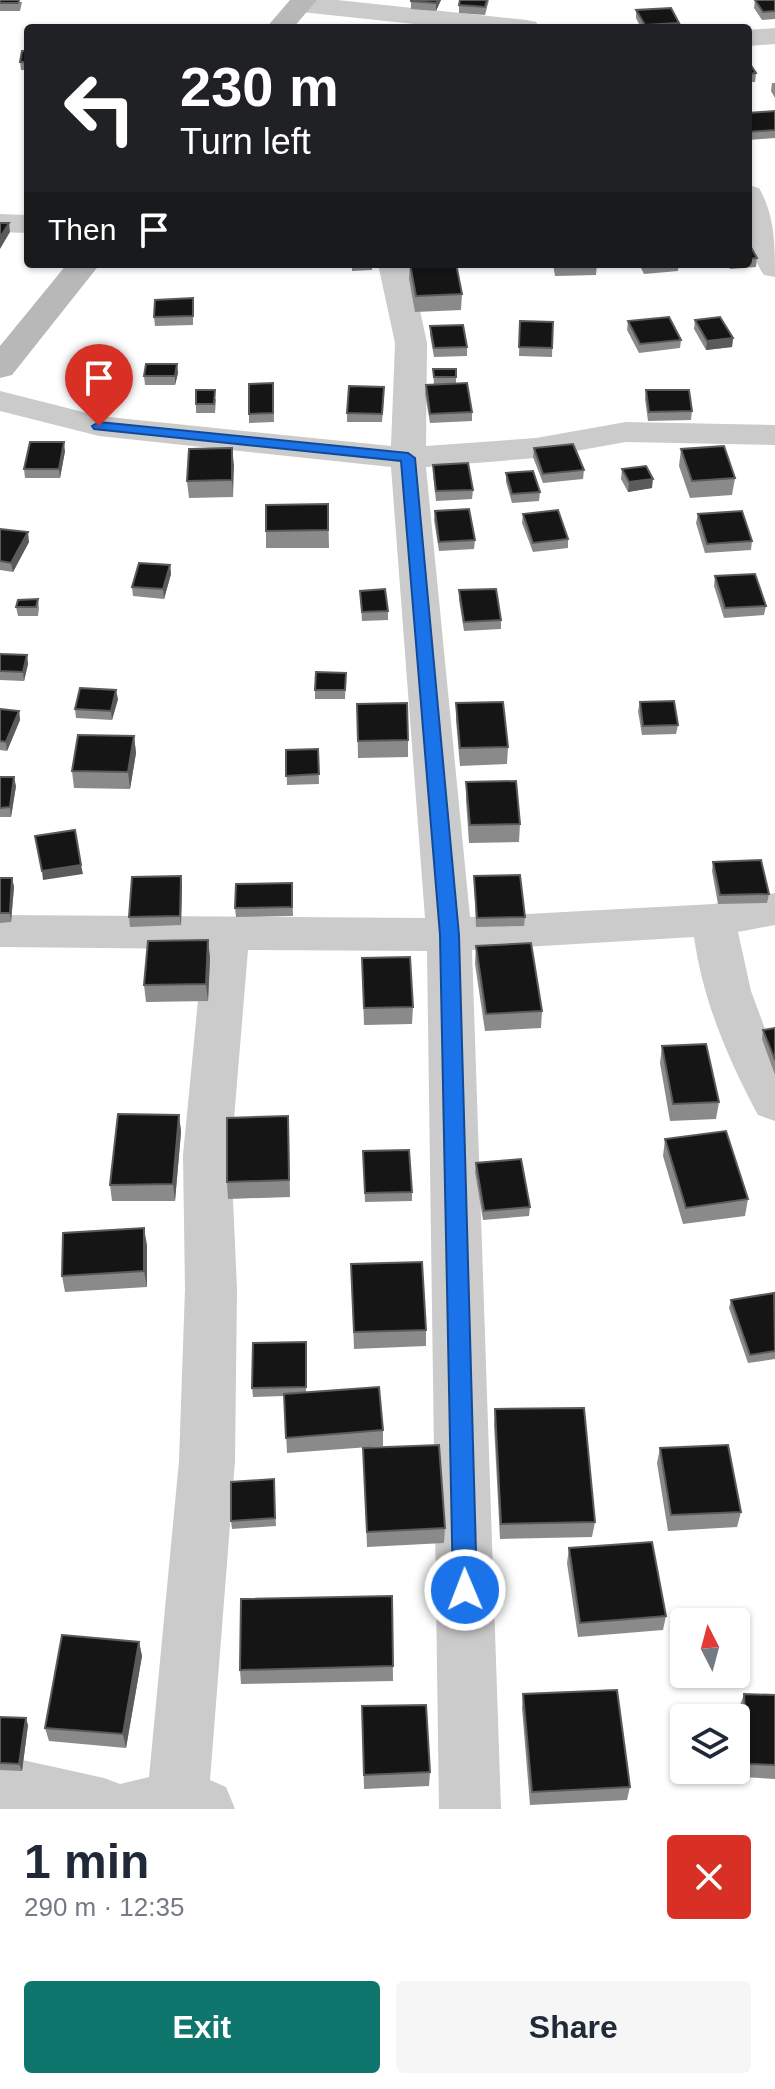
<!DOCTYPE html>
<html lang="en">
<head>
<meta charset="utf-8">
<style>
	body { margin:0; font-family:Helvetica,sans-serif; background:#f6f6f7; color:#1f2937; height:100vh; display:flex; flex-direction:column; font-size:30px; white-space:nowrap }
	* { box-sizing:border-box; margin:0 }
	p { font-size:26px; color:#747a83 }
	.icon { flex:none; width:44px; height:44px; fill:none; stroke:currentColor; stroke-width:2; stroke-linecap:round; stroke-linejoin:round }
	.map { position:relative; height:1809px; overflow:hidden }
	.drawer { display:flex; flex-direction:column; background:#fff; flex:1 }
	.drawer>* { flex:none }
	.hud { position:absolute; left:24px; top:24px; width:728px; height:244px; border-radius:8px; box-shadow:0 2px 6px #0004; background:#202124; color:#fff; overflow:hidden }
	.needle { width:52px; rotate:354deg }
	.buttons { position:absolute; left:670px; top:1608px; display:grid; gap:16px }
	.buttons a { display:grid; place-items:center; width:80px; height:80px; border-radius:8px; background:#fff; box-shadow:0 2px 6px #0004; font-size:40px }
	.pin { position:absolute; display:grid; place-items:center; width:68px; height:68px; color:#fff; margin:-82px -34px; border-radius:50% 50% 50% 0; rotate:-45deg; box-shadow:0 0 8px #0007 }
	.pin .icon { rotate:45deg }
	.me { position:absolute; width:88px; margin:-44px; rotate:359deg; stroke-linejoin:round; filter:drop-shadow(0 0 6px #0008) }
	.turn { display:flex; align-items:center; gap:28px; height:168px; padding:0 24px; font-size:36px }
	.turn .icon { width:104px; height:104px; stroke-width:2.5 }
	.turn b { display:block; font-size:56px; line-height:68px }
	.then { display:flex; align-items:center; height:76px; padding:0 24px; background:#0003; gap:16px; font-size:30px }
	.round { display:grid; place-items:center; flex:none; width:84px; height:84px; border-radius:8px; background:#f6f6f7 }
	.head { display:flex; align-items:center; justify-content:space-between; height:136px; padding:0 24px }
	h1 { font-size:48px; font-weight:700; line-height:60px }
	.action { display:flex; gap:16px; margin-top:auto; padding:16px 24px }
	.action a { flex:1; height:92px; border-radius:8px; background:#0f766e; color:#fff; font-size:32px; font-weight:700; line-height:92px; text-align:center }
	.action a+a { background:#f6f6f7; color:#1f2937 }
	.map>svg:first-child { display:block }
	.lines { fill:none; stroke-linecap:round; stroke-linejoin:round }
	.street { fill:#cbcbcb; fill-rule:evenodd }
	.secondary { fill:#b8b8b8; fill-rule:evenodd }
	.wall { fill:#8a8a8a }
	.shaded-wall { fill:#5b5b5b }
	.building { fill:#151515; stroke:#5b5b5b; stroke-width:2 }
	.route { fill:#1a73e8; stroke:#114b97; stroke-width:2 }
</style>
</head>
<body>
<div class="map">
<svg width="775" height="1809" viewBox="0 0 775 1809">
	<rect width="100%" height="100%" fill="#fff"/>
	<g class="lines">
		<path class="street" d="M291,0H337L527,20L536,22L540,28H452L301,12L292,10L288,4Z
			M775,28V44L748,46V30Z
			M748,185L759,188C775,215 775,246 775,277L764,275C745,248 748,216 748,185Z
			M0,214L28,215V233L0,232Z
			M378,264H410L427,343L426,446L536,438L626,422L775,425V445L626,442L536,458L426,467L470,917L714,904L775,893V925L738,932L751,991L775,1056V1121L758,1115C728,1059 703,1001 694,937L472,950L501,1809H439L427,951L248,950L231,1155L237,1289L235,1461L210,1780L226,1787L235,1809H0V1755L104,1778L120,1784L149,1777L179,1461L185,1289L183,1155L203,949L0,947V915L425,918L391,467L99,436L0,411V391L99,416L391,446L395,343Z"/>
		<path class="secondary" d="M290,0H317L293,28H266Z
			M67,264H100L12,375L0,378V346Z"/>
	</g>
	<path class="wall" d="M0,0L22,2L20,11H0Z
		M411,0H441L436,11L411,9Z
		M489,0L485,15L459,13V5Z
		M755,0H775V19L762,20L754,8Z
		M636,10L679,23V28H641L636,18Z
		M28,51V70H21L20,62Z
		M748,61L756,73L755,82H748Z
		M772,83H775V98L771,91Z
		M775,111V138L748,140V113Z
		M748,242L757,258L756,267L730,269L727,264H748Z
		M352,264H372V270L352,271Z
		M410,264L462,294L461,310L415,312L409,279Z
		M553,264H597L596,275L555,276Z
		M639,264H679L678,271L644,274Z
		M193,298V325L155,326L154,317Z
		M695,320L733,338L732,347L706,350L694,329Z
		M520,321L553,322L552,357L519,356Z
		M628,321L681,340L680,348L639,353L627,330Z
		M430,326L467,347V356L434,357L430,335Z
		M177,364L178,373L175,385H145L144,376Z
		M433,369L456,377V384L472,412V421L430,423L425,394L426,385H434Z
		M273,383L274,422L249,423V414Z
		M646,390L692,411L691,420L648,421L645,399Z
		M384,396L382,422H347V413Z
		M216,399L215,413H196V404Z
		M232,448L233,497L189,498L187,481Z
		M534,448L584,470L583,479L543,483L533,457Z
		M681,449L735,478L732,495L690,498L679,466Z
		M65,451L60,478H25L24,469Z
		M433,465L473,490L472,499L436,501L433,474Z
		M622,469L652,488L628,492L621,479Z
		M506,473L540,492L539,501L512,503L506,482Z
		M328,504L329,548H266V531Z
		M435,511L475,540L474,549L439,551L434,520Z
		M523,514L568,539V548L533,552L522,523Z
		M698,514L752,541L751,550L705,553L696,523Z
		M0,529L29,542L13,572L0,570Z
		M170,565L171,574L164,599L133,596L132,587Z
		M715,576L766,606L764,615L724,618L714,586Z
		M459,590L501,620V629L464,631L459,600Z
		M360,591L388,611V620L362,621Z
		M38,599L39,608L38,616H18L16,607Z
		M0,654L27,655L28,664L24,681L0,680Z
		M346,673L345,699H315V690Z
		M118,699L112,720L76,718L75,709Z
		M640,702L678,725L676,734L642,735L638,711Z
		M456,703L508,747L507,764L460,766L456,720Z
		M357,704L408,740V757L358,758Z
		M0,709L19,711L20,720L7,751L0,750Z
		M134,736L136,753L130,789L74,788L72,771Z
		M318,749L319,784L287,785L286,750Z
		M0,777L16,786L11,817H0Z
		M466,782L520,824L519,842L469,843L466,800Z
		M713,862L769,894L767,903L718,904L712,871Z
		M474,876L525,917L524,926L476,927Z
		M0,878H12L14,887L11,922L0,923Z
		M292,883L293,916L236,917L235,908Z
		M182,885L181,925L130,927L129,917Z
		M208,940L210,958L208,1001L146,1002L144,985Z
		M476,946L542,1011L541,1028L485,1031L475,964Z
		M362,958L413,1007L412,1024L364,1025Z
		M775,1028V1075L762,1039L763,1030Z
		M662,1046L719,1102L716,1119L670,1121L660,1063Z
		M179,1115L181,1132L175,1201H112L110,1185Z
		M289,1133L290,1197L228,1199L227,1182Z
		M665,1139L748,1199L745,1216L683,1224L663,1156Z
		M363,1151L412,1192V1201L365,1202Z
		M476,1163L530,1207L529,1216L483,1220L475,1172Z
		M147,1245V1287L65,1292L62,1276Z
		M351,1264L426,1330V1346L354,1349Z
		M775,1294V1359L748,1363L729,1308L731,1300Z
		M307,1351L306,1393L383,1430V1446L287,1453L284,1396L253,1397L252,1388Z
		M495,1409L595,1522L592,1537L500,1539L494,1425Z
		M363,1448L445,1528L444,1543L367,1547Z
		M660,1448L741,1512L737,1527L668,1531L657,1463Z
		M274,1479L276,1526L232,1529L231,1521Z
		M569,1548L666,1616L663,1630L578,1637L567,1563Z
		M392,1596L393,1681L241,1684L240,1670Z
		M139,1642L142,1656L126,1748L49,1741L45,1728Z
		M523,1694L630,1787L627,1800L530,1805L522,1708Z
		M744,1694L775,1695V1779L743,1777L739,1708Z
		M362,1706L430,1772L429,1786L364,1789Z
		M0,1717L28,1725L22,1771L0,1770Z"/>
	<path class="shaded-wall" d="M438,0H441L436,11V3Z
		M9,223L10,232L0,249V238Z
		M733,338L732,347L706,350L707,341Z
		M177,364L178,373L175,385V376Z
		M64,442L65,451L60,478L59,469Z
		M232,448L234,465L233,497L232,480Z
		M653,479L652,488L628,492L629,482Z
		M28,532L29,542L13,572L11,563Z
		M170,565L171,574L164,599L163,589Z
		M27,655L28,664L24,681L23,672Z
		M116,690L118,699L112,720L111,711Z
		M19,711L20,720L7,751L6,742Z
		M134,736L136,753L130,789L128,772Z
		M14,777L16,786L11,817L10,807Z
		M81,865L83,874L43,880L42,871Z
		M181,876L182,885L181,925L180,916Z
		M12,878L14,887L11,922L10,913Z
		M208,940L210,958L208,1001L206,984Z
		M179,1115L181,1132L175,1201L173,1184Z
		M144,1228L147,1245V1287L144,1271Z
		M139,1642L142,1656L126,1748L123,1734Z
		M26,1718L28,1725L22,1771L19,1764Z"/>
	<path class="building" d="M0,0H19L18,3H0Z
		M411,0H438L436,3L411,1Z
		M460,0H487L485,7L459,5Z
		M755,0H775V11L763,12Z
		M671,8L679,23L645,25L636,10Z
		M22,51H28V62H20Z
		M748,61L756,73L748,74Z
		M775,111V130L748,132V113Z
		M0,223H9L0,238Z
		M748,242L757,258L748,259Z
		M410,264H456L462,294L416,296Z
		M555,264H597V267H556Z
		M193,298V316L154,317L155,300Z
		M669,317L681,340L640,344L628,321Z
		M720,317L733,338L707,341L695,320Z
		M520,321L553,322L552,348L519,347Z
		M463,325L467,347L434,348L430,326Z
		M146,364H177L175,376H144Z
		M433,369H456V377H434Z
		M273,383V413L249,414V384Z
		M467,383L472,412L430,414L426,385Z
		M349,386L384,387L382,414L347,413Z
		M196,390H215L214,404H196Z
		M646,390H689L692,411L649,412Z
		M30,442H64L59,469H24Z
		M573,444L584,470L543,474L534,448Z
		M724,446L735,478L692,481L681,449Z
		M232,448V480L187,481L189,449Z
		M468,463L473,490L436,491L433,465Z
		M646,466L653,479L629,482L622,469Z
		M533,471L540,492L512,494L506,473Z
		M328,504V530L266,531V505Z
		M469,509L475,540L439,542L435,511Z
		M558,510L568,539L533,543L523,514Z
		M742,511L752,541L707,544L698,514Z
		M0,529L28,532L11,563L0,561Z
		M139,563L170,565L163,589L132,587Z
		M755,574L766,606L725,608L715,576Z
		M385,589L388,611L362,612L360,591Z
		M496,589L501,620L464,622L459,590Z
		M38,599L36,607H16L18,600Z
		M0,654L27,655L23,672L0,671Z
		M316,672L346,673L345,690H315Z
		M80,688L116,690L111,711L75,709Z
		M674,701L678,725L643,726L640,702Z
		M503,702L508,747L460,748L456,703Z
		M407,703L408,740L358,741L357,704Z
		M0,709L19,711L6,742L0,741Z
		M78,735L134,736L128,772L72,771Z
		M318,749L319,774L286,776V750Z
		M0,777H14L10,807L0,808Z
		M516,781L520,824L470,825L466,782Z
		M75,830L81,865L42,871L35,836Z
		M761,860L769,894L720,895L713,862Z
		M520,875L525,917L477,918L474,876Z
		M181,876L180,916L129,917L132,877Z
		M0,878H12L10,913H0Z
		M292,883V907L235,908L236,884Z
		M208,940L206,984L144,985L148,941Z
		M531,943L542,1011L486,1014L476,946Z
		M410,957L413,1007L364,1008L362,958Z
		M775,1028V1060L763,1030Z
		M706,1044L719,1102L673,1104L662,1046Z
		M118,1114L179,1115L173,1184L110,1185Z
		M288,1116L289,1180L227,1182V1118Z
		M726,1131L748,1199L686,1208L665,1139Z
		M409,1150L412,1192L365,1193L363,1151Z
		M521,1159L530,1207L484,1211L476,1163Z
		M144,1228V1271L62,1276L63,1233Z
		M422,1262L426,1330L354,1332L351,1264Z
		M774,1293L775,1351L750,1355L731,1300Z
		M306,1342V1387L252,1388L253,1343Z
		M379,1387L383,1430L286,1438L284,1394Z
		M584,1408L595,1522L501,1524L495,1409Z
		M439,1445L445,1528L367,1532L363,1448Z
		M728,1445L741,1512L671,1515L660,1448Z
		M274,1479L275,1518L231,1521V1482Z
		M652,1542L666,1616L580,1623L569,1548Z
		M392,1596L393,1666L240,1670L241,1599Z
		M62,1635L139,1642L123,1734L45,1728Z
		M617,1690L630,1787L532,1792L523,1694Z
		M744,1694L775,1695V1765L748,1764Z
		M426,1705L430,1772L364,1775L362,1706Z
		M0,1717L26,1718L19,1764L0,1763Z"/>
	<path class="route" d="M99,422L408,453L415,458L459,935L477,1590L473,1598L465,1602L457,1598L453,1590L440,935L401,461L94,429L92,426Z"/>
</svg>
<div class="buttons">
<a><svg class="needle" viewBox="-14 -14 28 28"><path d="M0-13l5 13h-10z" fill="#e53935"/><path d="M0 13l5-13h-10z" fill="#747a83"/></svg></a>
<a><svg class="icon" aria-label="layers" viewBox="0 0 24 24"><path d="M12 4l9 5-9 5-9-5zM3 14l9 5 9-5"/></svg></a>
</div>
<div class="pin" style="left:99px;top:426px;background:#d93025"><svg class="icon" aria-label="arrive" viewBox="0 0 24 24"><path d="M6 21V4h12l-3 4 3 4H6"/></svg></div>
<svg class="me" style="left:465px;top:1590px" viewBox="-20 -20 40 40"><circle r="17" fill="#1a73e8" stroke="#fff" stroke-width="3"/><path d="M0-11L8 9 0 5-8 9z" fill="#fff"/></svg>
<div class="hud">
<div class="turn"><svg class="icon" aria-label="left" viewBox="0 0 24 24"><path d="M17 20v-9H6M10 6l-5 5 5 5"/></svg><div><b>230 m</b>Turn left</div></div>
<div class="then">Then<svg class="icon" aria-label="arrive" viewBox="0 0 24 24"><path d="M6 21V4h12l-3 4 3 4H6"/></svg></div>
</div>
</div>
<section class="drawer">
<div class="head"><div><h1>1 min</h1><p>290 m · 12:35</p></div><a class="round" style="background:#d93025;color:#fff"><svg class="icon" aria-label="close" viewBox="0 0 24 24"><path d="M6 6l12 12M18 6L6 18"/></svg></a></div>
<div class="action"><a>Exit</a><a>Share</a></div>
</section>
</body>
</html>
